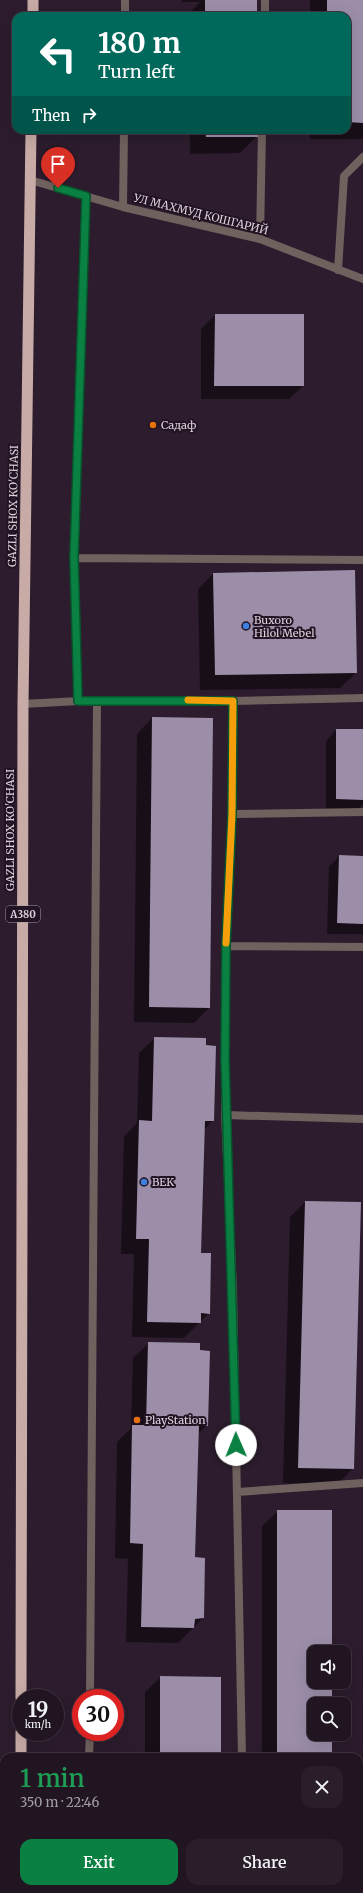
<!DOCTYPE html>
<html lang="en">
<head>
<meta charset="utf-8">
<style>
	body { margin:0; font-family:Merriweather,serif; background:#291e2a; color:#f1f3f6; height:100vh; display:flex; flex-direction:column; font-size:15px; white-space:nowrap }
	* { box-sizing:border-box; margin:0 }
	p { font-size:13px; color:#a29fa5 }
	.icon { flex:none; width:22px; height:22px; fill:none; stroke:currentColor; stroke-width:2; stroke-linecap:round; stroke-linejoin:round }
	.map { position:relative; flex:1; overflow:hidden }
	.details { position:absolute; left:0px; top:1753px; width:363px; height:140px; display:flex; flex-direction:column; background:#211522; border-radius:12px 12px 0 0; box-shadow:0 4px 16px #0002,0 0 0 1px #3e3440 }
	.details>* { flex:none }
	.top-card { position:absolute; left:12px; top:12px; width:339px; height:122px; border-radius:12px; box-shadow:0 4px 16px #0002,0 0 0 1px #3e3440; background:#00695c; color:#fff; overflow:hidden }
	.buttons { position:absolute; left:307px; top:1645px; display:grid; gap:8px }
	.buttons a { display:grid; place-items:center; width:44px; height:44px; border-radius:8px; background:#211522; box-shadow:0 4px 16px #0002,0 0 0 1px #3e3440; font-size:20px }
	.speed { position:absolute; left:12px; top:1689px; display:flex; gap:8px; font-size:20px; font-weight:700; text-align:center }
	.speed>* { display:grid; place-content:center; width:52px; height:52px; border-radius:50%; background:#211522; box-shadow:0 4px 16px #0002,0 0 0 1px #3e3440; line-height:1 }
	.speed small { font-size:10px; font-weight:400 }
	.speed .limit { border:6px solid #d22; background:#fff; color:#111 }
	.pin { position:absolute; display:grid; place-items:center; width:34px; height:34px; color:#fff; margin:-41px -17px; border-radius:50% 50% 50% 0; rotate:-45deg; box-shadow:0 0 4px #0007 }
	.pin .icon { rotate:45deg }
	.me { position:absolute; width:44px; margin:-22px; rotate:359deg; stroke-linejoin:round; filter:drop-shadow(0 0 3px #0008) }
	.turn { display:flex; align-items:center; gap:14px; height:84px; padding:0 20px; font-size:18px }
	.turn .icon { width:52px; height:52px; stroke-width:2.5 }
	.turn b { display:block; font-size:28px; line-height:34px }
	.then { display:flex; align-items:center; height:38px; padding:0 20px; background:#0003; gap:8px; font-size:15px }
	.round { display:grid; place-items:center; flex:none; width:42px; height:42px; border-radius:12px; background:#291e2a }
	.summary { display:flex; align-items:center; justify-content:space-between; height:68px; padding:0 20px }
	h1 { font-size:24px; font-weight:600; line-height:30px; color:#1e9e55 }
	.action { display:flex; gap:8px; margin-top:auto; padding:8px 20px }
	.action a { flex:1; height:46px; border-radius:12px; background:#0b8043; color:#fff; font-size:16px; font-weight:600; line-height:46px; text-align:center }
	.action a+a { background:#291e2a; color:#f1f3f6 }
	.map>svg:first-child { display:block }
	.shadow { fill:#0007 }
	.building { fill:#9c8ea9 }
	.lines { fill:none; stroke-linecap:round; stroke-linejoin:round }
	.service { stroke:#6e615e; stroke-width:8 }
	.minor { stroke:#6e615e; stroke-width:8 }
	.trunk { stroke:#c8aba6; stroke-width:11 }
	.route-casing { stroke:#07532c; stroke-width:10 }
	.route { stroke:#0b8043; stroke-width:7 }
	.slow { stroke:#f59e0b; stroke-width:7 }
	.food-dot { fill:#e8710a; stroke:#221323; stroke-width:1.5 }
	.shop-dot { fill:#3f7fe0; stroke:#221323; stroke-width:1.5 }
	.labels { text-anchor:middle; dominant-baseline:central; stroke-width:4; stroke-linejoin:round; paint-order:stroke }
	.shield { fill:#221323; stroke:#a599a6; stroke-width:1 }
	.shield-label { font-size:10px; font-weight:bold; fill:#ddd3de }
	.street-label { font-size:11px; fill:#ddd3de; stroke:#221323 }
	.poi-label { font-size:11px; fill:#ddd3de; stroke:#221323; text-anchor:start }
</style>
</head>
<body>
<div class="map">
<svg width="363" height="1893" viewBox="0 0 363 1893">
	<rect width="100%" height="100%" fill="#2c1c2d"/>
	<path class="shadow" d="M182,0H256V16H189V14L200,2H182Z
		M310,0H363V139H310V130H347V16H310Z
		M190,130H257V136L240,153L190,154Z
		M215,315H303V386L289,399H201V329Z
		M213,574L356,673L340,688L200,690L198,589Z
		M152,718L209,1008L194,1023L134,1022L137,734Z
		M336,730H363V804L357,810H326V741Z
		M339,856L363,857V934H327L329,867Z
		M155,1038L213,1120L204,1130L200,1254L209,1313L184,1338L132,1337L134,1254H121L124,1137L137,1123L139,1053Z
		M305,1202L353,1468L338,1484L283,1483L290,1217Z
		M149,1343L207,1425L197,1435L194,1558L203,1618L178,1643L126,1642L128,1559L115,1558L117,1442L131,1428L133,1358Z
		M278,1511L331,1652H314V1682H331V1704H314V1734H331V1753L327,1757H262V1526Z
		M161,1677L220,1757H145V1692Z
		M144,1889H219V1893H144Z
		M290,1889H358V1893H290Z"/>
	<path class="building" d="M205,0H257V16H205Z
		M327,0H363V123L347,122V16H327Z
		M206,130H258V137H206Z
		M215,314H304V386H214Z
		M355,570L357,673L215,675L213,573Z
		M152,717L213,718L210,1008L149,1007Z
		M336,729H363V800L336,799Z
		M339,855L363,856V924L337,923Z
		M154,1037L206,1038V1045L216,1046L214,1121H205L201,1253H211L210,1314L201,1313V1323L147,1322L149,1239H136L139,1120L152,1121Z
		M305,1201L361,1202L354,1469L298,1468Z
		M148,1342L200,1343V1350L210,1351L208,1426L199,1425L195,1557L205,1558L204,1618L195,1619L194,1628L141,1627L143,1544L130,1543L132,1425H146Z
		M277,1510H332V1652H314V1682H332V1704H314V1734H332V1753H277Z
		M160,1676L221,1677V1757H160Z
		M159,1889H220V1893H159Z
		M305,1889H359V1893H305Z"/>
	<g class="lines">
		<path class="service" d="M265,16V0
			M260,239L262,130"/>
		<path class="minor" d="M125,16V0
			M30,180L123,207L260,239L363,279
			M123,207L124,130
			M338,270L344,176L363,157
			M74,558L363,560
			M78,701L74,558L86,196
			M233,701L232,814L226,946L225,1115L233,1290L242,1757
			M23,704L97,700L233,701L363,698
			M232,814L363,812
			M226,946L363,947
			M225,1115L363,1119
			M237,1492L363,1483
			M90,1698L97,700
			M89,1757L90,1732
			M245,1889V1893
			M89,1893V1889"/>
		<path class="trunk" d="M33,16V0
			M21,1698L23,704L31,130
			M21,1757V1732
			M21,1893V1889"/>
	</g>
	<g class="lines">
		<g class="route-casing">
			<path id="route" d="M58,188L86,196L74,558L78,701H233L232,814L226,946L225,1059L236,1445"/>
		</g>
		<use href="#route" class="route"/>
		<path class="slow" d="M188,700L233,701L232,814L226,943"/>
	</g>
	<g class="food-dot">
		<circle cx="153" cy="425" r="4"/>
		<circle cx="137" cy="1420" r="4"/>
	</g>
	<g class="shop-dot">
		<circle cx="246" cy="626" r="4"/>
		<circle cx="144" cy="1182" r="4"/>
	</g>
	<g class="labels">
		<rect class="shield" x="6" y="906" width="34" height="16" rx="3"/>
		<g class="shield-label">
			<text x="23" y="914">A380</text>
		</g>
		<g class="street-label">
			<text transform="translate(201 214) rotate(14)">УЛ МАХМУД КОШГАРИЙ</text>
			<text transform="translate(13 506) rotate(-89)">GAZLI SHOX KO'CHASI</text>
			<text transform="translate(10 830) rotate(-90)">GAZLI SHOX KO'CHASI</text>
		</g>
		<g class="poi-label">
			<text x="161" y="425">Садаф</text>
			<text x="254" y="620">Buxoro<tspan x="254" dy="13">Hilol Mebel</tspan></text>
			<text x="152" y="1182">BEK</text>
			<text x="145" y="1420">PlayStation</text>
		</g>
	</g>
</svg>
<div class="buttons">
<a><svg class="icon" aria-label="sound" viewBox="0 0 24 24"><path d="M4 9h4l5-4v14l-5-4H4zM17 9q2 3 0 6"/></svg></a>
<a><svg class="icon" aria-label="search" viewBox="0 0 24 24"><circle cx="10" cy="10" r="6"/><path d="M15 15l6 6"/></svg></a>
</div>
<div class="speed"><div>19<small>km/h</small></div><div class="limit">30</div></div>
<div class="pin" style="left:58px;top:188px;background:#d93025"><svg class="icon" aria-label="arrive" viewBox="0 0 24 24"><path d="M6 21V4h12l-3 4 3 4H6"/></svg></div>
<svg class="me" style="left:236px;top:1445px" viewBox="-20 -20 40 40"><circle r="19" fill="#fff"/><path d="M0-13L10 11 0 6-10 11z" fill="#0b8043"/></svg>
<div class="top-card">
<div class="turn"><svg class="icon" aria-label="left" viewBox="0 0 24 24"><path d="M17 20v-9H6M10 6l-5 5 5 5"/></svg><div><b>180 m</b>Turn left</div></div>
<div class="then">Then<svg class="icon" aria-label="right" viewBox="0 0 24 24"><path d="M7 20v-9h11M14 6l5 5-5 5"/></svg></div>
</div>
<section class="details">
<div class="summary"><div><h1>1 min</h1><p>350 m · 22:46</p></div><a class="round"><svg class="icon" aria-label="close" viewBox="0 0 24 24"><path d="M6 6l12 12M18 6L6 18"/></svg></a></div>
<div class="action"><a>Exit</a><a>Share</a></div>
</section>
</div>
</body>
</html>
